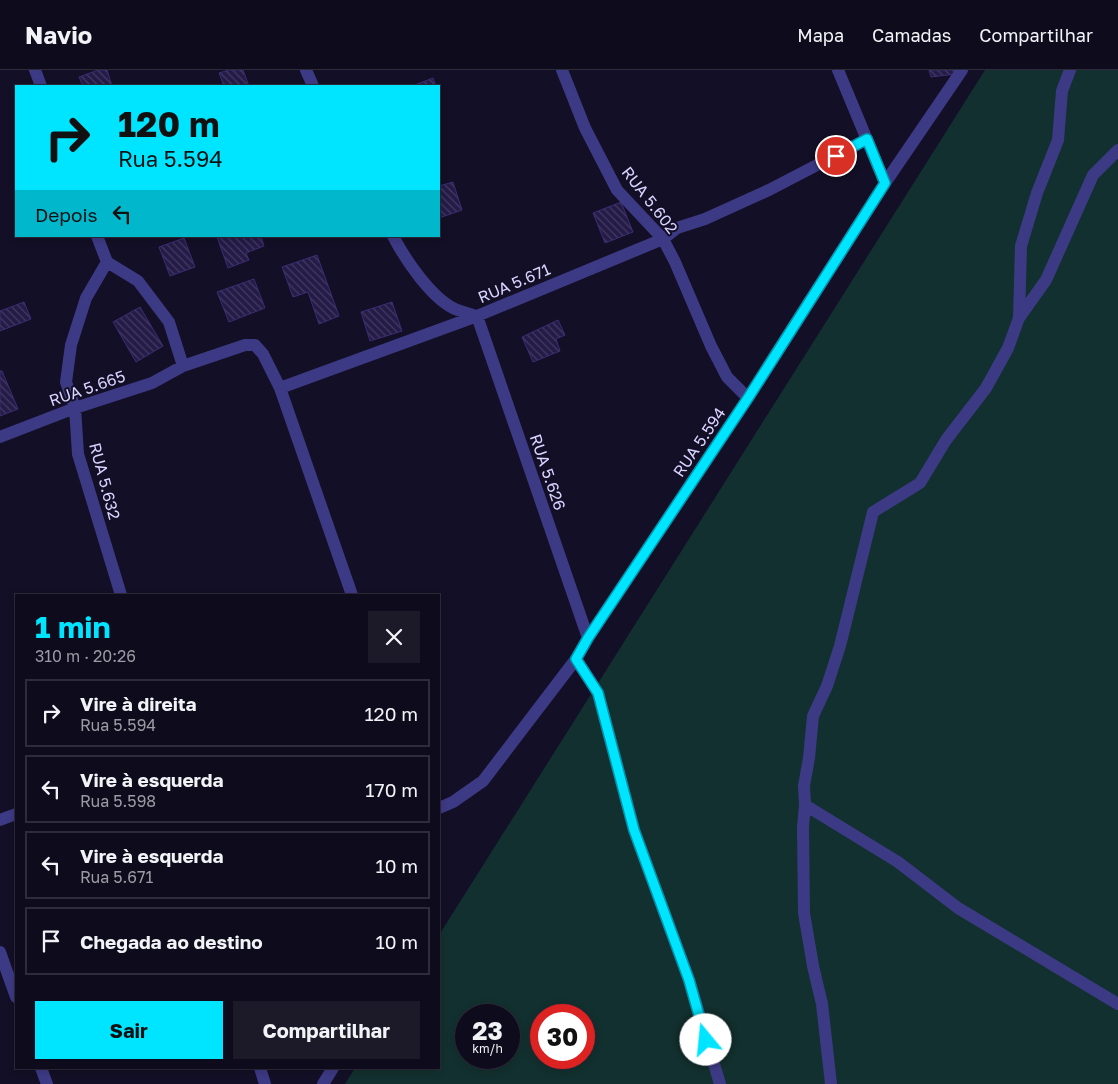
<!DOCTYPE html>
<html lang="pt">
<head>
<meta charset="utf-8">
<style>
	body { margin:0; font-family:"Golos Text",sans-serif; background:#1c1929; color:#f1f3f6; height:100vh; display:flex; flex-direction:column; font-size:19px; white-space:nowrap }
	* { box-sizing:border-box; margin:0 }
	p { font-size:16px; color:#9b9ba3 }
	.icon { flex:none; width:28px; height:28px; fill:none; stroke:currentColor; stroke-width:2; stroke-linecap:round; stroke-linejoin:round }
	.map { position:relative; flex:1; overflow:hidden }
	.sheet { position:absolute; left:15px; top:524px; width:425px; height:475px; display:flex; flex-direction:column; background:#0e0b1c; border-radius:0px; box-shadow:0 2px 8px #0003,0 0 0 1px #2e2b3b }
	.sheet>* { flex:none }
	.hud { position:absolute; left:15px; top:15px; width:425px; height:152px; border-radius:0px; box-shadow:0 2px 8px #0003,0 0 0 1px #2e2b3b; background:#00e5ff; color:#111; overflow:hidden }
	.speed { position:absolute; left:455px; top:934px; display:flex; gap:10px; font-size:25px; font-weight:700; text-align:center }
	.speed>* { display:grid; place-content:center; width:65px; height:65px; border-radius:50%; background:#0e0b1c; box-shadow:0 2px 8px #0003,0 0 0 1px #2e2b3b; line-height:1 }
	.speed small { font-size:12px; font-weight:400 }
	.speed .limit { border:8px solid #d22; background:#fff; color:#111 }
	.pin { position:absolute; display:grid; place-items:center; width:42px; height:42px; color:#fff; margin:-21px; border:2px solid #fff; border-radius:50%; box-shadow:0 1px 5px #0007 }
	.me { position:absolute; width:55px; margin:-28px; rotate:343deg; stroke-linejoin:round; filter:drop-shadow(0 0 4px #0008) }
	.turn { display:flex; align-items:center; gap:18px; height:105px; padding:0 20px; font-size:22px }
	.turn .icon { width:65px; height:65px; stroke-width:2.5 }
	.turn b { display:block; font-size:35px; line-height:42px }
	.then { display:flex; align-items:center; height:48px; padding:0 20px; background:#0003; gap:10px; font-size:19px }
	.round { display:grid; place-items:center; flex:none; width:52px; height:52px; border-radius:0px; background:#1c1929 }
	.summary { display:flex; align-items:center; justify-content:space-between; height:85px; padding:0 20px }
	h1 { font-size:30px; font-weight:700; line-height:38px; color:#00e5ff }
	.primary-button { display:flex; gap:10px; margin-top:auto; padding:10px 20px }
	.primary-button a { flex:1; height:58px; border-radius:0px; background:#00e5ff; color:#111; font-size:20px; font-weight:700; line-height:58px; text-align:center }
	.primary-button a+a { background:#1c1929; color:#f1f3f6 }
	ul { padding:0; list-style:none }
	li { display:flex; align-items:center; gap:15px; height:68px; margin:0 10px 8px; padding:0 10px; border:2px solid #2e2b3b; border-radius:0px }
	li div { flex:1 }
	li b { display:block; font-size:19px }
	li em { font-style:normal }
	header { display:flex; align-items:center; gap:30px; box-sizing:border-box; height:70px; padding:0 25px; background:#0e0b1c; border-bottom:1px solid #2e2b3b }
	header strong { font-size:24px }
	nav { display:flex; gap:28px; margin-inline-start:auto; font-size:18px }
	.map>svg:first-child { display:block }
	.grass { fill:#12302f; fill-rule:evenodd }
	.building { fill:url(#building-back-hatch); stroke:#3b2d73 }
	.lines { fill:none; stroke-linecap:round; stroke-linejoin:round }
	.minor { stroke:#3d3a85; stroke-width:12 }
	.route-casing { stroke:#0095a6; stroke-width:12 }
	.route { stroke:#00e5ff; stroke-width:9 }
	.labels { text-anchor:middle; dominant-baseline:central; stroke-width:4; stroke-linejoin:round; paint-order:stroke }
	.street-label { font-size:16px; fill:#d9d4ff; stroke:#130f26 }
</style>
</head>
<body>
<header>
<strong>Navio</strong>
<nav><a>Mapa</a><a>Camadas</a><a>Compartilhar</a></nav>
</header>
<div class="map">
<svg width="1118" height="1014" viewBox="0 0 1118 1014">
	<defs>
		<pattern id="building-back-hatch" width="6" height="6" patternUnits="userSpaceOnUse" patternTransform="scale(1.25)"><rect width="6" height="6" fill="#241b47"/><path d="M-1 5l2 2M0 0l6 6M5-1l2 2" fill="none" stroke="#433b63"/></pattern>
	</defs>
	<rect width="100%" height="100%" fill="#130f26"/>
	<path class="grass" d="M985,0H1118V1014H345L355,998H439V865ZM466,945H509V988H466ZM541,945H584V988H541Z"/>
	<path class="building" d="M98,0H107L112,16H83L79,7Z
		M229,0H243L249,16H224L219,3Z
		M929,0H955L956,4L931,7Z
		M433,8L436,16H412Z
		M453,112L462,140L439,148V116Z
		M621,132L633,162L605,173L593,143Z
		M219,166H261L264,176L246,183L249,190L228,198L217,167Z
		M184,168L195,197L170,206L159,177Z
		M317,185L339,246L319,254L308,222L293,227L282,197Z
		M254,209L265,238L229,252L217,222Z
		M24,232L31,249L0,261V241Z
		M392,232L402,261L370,271L361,242Z
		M140,237L163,276L136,292L113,252Z
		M558,250L565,265L556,269L560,281L533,292L522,267Z
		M0,301H2L18,339L0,346Z"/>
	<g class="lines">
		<path class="minor" d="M35,0L41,16
			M306,0L313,16
			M562,0L585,58L617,120L663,169L675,192L711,276L727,307L748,328
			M838,0L885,113
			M97,166L107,192
			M393,166C405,189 431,228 455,239C462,242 470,244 477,246L588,568
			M107,192L86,228L71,275L66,312L75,338L78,384L121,525
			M107,192L138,211L169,252L183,296
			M1019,248L1021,176L1037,123L1058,70L1062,21L1070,0
			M280,318L352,525
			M0,367L75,338L152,313L183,296L245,275H255L263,284L280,318L477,246L663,169L677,158L705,149L769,120L867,69
			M576,589L598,623L634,760L689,910L720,1014
			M805,735L898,792L958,838L1118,934
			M439,738L453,732L483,711L576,589L588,568L748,328L885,113L962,0
			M0,750L16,744
			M0,882L16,927
			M41,998L47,1014
			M260,998L265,1014
			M323,1014L333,998
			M831,1014L822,934L813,896L804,843L803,757L805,735L804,716L809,688L813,646L827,616L840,576L873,442L920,413L946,370L986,318L1008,278L1019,248L1046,210L1093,105L1118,80"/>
	</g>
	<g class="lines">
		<g class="route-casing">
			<path id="route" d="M706,970L689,910L634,760L598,623L576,589L588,568L748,328L885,113L867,69L836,86"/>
		</g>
		<use href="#route" class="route"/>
	</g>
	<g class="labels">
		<g class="street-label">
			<text transform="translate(650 130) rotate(52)">RUA 5.602</text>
			<text transform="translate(514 213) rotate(-23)">RUA 5.671</text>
			<text transform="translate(87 318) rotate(-19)">RUA 5.665</text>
			<text transform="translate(699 372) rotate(-56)">RUA 5.594</text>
			<text transform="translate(548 402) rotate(71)">RUA 5.626</text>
			<text transform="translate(105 411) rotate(75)">RUA 5.632</text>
		</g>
	</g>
</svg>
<div class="speed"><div>23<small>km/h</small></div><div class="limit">30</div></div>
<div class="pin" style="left:836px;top:86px;background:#d93025"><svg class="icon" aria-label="arrive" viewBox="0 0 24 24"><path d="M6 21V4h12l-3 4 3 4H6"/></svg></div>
<svg class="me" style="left:706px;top:970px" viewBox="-20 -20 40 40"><circle r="19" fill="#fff"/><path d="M0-13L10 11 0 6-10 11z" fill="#00e5ff"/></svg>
<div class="hud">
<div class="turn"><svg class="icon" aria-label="right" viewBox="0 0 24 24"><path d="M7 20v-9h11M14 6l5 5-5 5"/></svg><div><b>120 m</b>Rua 5.594</div></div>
<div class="then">Depois<svg class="icon" aria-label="left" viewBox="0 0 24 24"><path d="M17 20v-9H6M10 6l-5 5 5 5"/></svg></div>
</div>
<section class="sheet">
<div class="summary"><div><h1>1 min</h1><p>310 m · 20:26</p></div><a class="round"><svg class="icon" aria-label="close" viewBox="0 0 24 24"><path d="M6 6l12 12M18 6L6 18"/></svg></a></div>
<ul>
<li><svg class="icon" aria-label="right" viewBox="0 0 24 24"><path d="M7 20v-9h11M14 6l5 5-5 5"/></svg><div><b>Vire à direita</b><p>Rua 5.594</p></div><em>120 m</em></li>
<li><svg class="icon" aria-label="left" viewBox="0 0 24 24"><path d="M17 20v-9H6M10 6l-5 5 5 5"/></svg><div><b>Vire à esquerda</b><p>Rua 5.598</p></div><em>170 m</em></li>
<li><svg class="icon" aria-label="left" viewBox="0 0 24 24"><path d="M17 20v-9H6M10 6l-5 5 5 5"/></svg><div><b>Vire à esquerda</b><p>Rua 5.671</p></div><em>10 m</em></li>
<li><svg class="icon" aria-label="arrive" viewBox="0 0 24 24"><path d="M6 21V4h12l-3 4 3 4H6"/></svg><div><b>Chegada ao destino</b></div><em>10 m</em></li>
</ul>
<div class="primary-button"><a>Sair</a><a>Compartilhar</a></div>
</section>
</div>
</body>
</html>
